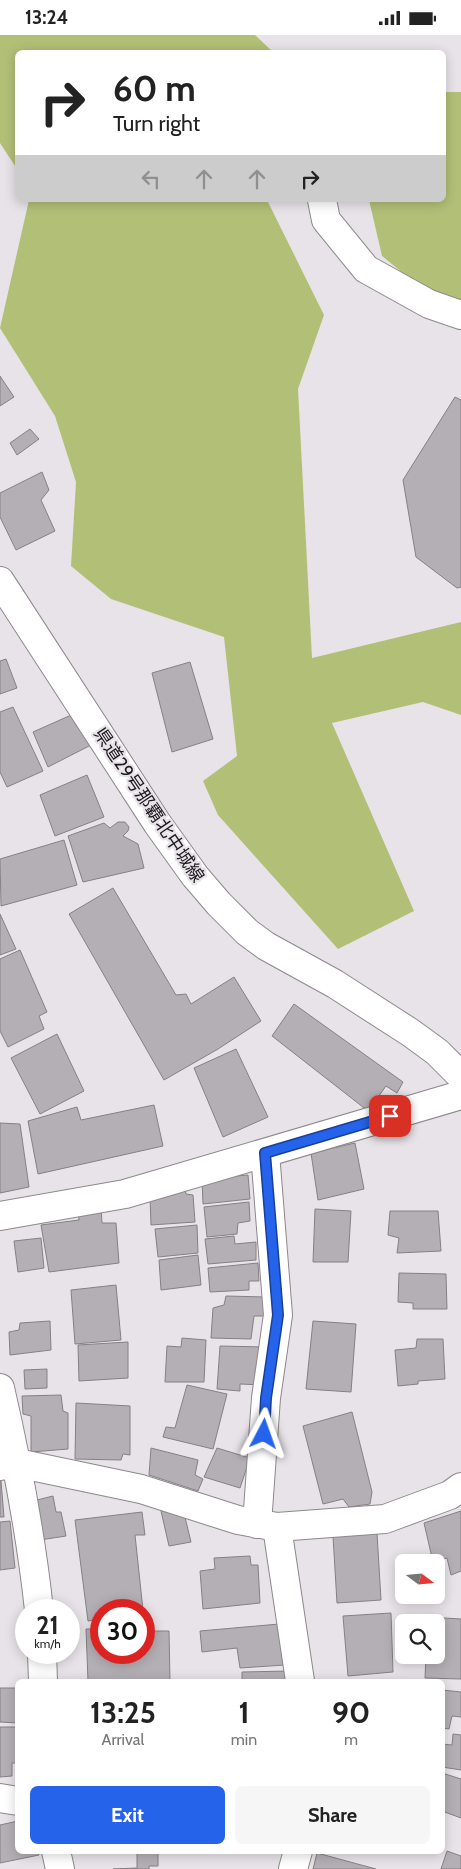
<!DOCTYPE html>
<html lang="en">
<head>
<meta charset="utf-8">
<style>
	body { margin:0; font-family:Cabin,"Noto Sans JP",sans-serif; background:#f6f6f6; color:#222; height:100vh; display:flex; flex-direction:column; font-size:19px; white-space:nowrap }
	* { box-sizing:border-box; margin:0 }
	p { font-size:16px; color:#767676 }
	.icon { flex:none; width:28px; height:28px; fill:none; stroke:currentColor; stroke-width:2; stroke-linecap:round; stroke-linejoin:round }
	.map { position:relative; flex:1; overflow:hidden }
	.sheet { position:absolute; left:15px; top:1644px; width:430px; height:175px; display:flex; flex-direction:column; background:#fff; border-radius:8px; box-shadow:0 2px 12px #0003 }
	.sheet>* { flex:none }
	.top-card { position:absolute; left:15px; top:15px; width:431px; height:152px; border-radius:8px; box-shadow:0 2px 12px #0003; background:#fff; color:#222; overflow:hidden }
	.needle { width:32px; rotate:106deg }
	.buttons { position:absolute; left:395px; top:1519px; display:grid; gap:10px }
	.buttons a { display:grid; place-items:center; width:50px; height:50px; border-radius:8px; background:#fff; box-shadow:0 2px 12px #0003; font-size:25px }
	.speed { position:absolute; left:15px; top:1564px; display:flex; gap:10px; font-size:25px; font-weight:700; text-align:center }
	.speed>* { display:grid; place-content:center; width:65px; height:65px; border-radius:50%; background:#fff; box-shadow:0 2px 12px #0003; line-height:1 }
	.speed small { font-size:12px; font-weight:400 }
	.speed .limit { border:8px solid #d22; background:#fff; color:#111 }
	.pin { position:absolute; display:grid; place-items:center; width:42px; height:42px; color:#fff; margin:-21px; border-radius:10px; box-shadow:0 2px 8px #0006 }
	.me { position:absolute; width:55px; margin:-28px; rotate:4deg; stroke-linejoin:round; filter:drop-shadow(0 0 4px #0008) }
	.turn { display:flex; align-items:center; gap:18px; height:105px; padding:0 15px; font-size:22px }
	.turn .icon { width:65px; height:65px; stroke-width:2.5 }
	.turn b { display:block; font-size:35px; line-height:42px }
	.lanes { display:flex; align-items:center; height:48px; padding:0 15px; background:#0003; justify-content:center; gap:25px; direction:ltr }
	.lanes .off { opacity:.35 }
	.eta { display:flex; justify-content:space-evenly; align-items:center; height:85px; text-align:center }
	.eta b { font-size:30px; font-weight:700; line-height:35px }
	.action { display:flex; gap:10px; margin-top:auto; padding:10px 15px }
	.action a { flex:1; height:58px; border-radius:8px; background:#2563eb; color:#fff; font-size:20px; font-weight:700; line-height:58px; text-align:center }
	.action a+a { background:#f6f6f6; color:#222 }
	.status { display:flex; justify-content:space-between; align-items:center; height:35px; padding:0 25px; background:#fff; direction:ltr }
	.status svg { height:14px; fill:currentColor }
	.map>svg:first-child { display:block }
	.forest { fill:#b2bf77 }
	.building { fill:#b4afb4; stroke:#848085 }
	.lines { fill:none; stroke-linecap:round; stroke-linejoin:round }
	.street-casing { stroke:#8d888c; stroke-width:30 }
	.primary-casing { stroke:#8d888c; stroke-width:30 }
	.street { stroke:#fff; stroke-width:28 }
	.primary { stroke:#fff; stroke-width:28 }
	.route-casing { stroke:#184099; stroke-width:12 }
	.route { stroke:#2563eb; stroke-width:9 }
	.labels { text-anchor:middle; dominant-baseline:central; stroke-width:4.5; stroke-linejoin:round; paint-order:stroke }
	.street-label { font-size:18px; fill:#1a181a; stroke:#e8e3e8 }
</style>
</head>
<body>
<div class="status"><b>13:24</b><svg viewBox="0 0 49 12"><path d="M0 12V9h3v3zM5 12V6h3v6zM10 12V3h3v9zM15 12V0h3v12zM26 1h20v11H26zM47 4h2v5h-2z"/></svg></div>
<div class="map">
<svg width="461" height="1834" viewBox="0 0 461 1834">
	<rect width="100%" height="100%" fill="#e8e3e8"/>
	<path class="forest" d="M0,0H255L273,17L18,18L17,134L0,108Z
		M444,57H461V270L430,260L382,221L369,165H444Z
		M29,165H267L324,280L298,354L312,623L461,587V680L423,667L332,688L414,876L338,914L218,780L203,746L237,721L224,602L111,564L71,531L76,447L55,381L0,293Z"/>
	<path class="building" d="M0,341L14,362L0,371Z
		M455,362L461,365V552L457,553L416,522L403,445Z
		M30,394L39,404L17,420L10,408Z
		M42,437L49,455L41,465L55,496L16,515L0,482V458Z
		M6,624L17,653L0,659V626Z
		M190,627L213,704L172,717L152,638Z
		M13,672L43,736L7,752L0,737V677Z
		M78,677L93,709L48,732L33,697Z
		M87,740L104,782L55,801L40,760Z
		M118,787H125L129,792L128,796L123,801L138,809L144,833L83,847L68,801L104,788L110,793Z
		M64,805L77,850L1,871L0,824Z
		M113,853L176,960L186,959L191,969L234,942L261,986L218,1014L164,1045L69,879Z
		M0,879L16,914L0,920Z
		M20,915L47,977L39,981L44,994L8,1012L0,996V924Z
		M294,969L403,1047L397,1058L386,1051L368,1076L272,1001Z
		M57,999L84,1056L40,1079L11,1023Z
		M236,1014L268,1082L223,1102L194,1033Z
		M154,1070L163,1111L38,1139L28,1086L77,1072L81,1085Z
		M0,1088L20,1089L29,1152L0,1158Z
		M355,1108L364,1154L318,1165L311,1118Z
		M248,1140L250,1164L203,1169L202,1144Z
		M185,1155L186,1159L193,1160L195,1187L151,1190L150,1162Z
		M249,1167L250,1186L238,1188L237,1199L207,1202L204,1172Z
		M101,1173L102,1188H116L119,1228L49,1237L41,1190L79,1185L78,1176Z
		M315,1174L351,1176L348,1227H313Z
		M390,1176H438L441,1216L397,1218L399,1203L388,1200Z
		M197,1190L198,1218L158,1222L155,1194Z
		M234,1201L235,1209L256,1207V1225L208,1229L205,1204Z
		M41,1203L44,1233L18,1237L14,1206Z
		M198,1220L201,1250L161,1255L159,1225Z
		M258,1228L259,1246H249V1255L210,1257L208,1233Z
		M399,1238L446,1239L447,1274H413V1268L398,1267Z
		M116,1250L121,1305L75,1309L71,1255Z
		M226,1261L266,1262L264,1281H254L251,1304L211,1303L213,1273L224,1270Z
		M50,1286L51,1315L10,1320L9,1297L19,1295L20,1288Z
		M313,1286L356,1289L351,1357L306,1354Z
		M182,1303L206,1305L204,1347H165L167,1311L181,1312Z
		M417,1304H443L445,1344L418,1346V1349L398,1351L395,1315L416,1313Z
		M128,1307V1343L79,1346L78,1310Z
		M220,1311L264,1312L263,1350L240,1349V1356L217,1354Z
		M47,1334V1353L25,1354L24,1335Z
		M187,1350L227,1359L213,1414L163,1402L166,1392L175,1393Z
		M61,1360L63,1376L68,1378V1414L31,1417V1381L23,1379L22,1361Z
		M76,1368L130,1371V1420L123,1419L121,1425L75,1424Z
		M352,1377L372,1457L370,1469L349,1472L343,1464L323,1469L303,1391Z
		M151,1413L198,1425L195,1440L203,1444L198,1456L149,1440Z
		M217,1413L250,1423L240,1453L204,1442Z
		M0,1446H1L4,1482H0Z
		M53,1461L56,1477H61L66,1501L40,1505L37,1465Z
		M177,1474L184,1478L191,1507L169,1511L161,1476Z
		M461,1476V1536L451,1540L447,1523L433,1527L424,1488Z
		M142,1477L145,1500H135L143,1575H101V1584L88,1586L75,1485Z
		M10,1486L15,1533L0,1535V1487Z
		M377,1498L381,1565L337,1568L333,1501Z
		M250,1521L251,1530H258L260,1568L203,1574L200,1536L215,1534L214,1523Z
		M391,1578L393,1637L348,1641L343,1581Z
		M428,1582L461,1584V1644L425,1643L426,1620H436V1588H427Z
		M279,1589L285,1630L240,1633L237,1613L202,1617L200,1596Z
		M86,1594H98L101,1618H144V1596H169L170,1646H88Z
		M289,1636V1646H242V1637Z
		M0,1653H18V1688L0,1687Z
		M442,1655L461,1657V1682L452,1681L449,1694L442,1693Z
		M0,1692H18V1728H12V1741L0,1742Z
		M453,1699L461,1700V1735L442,1732V1709L452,1710Z
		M442,1738L461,1744V1783L442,1776Z
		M18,1786V1816H38L39,1820L0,1828V1790Z
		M137,1816H158V1831H149V1834H113L137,1833Z
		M447,1816L461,1821V1834H441Z
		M317,1818L376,1834H313Z"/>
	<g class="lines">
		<g class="street-casing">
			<path id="street" d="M322,165L326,185L366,234L429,269L461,280
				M0,1181L125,1159L461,1060
				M0,1353C17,1427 31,1500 39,1575
				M0,1431L17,1428L141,1454L238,1485L277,1492L385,1484L450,1460L461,1452
				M257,1489L266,1363L278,1280L265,1118
				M277,1492L300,1646
				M42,1618L43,1646
				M0,1763L18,1766
				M56,1816L60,1834
				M293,1834L298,1816"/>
		</g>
		<g class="primary-casing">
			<path id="primary" d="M0,546L157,788L195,841L219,869L247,897L266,911L335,949L411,998L437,1017L461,1041"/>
		</g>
		<use href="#street" class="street"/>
		<use href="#primary" class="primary"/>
	</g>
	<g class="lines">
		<g class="route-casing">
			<path id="route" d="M264,1399L266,1363L278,1280L265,1118L390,1081"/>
		</g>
		<use href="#route" class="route"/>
	</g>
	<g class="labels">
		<g class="street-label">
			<text transform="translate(149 770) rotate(56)">県道29号那覇北中城線</text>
		</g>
	</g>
</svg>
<div class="buttons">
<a><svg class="needle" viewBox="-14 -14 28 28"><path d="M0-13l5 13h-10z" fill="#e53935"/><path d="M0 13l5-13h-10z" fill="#767676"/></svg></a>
<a><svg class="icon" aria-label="search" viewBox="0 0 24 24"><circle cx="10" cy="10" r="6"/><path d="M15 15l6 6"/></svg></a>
</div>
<div class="speed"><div>21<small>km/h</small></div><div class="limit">30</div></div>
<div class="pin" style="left:390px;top:1081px;background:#d93025"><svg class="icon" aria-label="arrive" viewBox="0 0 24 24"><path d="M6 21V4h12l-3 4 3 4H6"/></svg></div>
<svg class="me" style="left:264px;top:1399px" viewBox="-20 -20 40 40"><path d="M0-17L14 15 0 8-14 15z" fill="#2563eb" stroke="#fff" stroke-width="4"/></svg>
<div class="top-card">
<div class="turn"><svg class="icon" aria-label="right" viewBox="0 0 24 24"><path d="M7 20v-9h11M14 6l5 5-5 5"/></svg><div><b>60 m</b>Turn right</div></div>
<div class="lanes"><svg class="icon off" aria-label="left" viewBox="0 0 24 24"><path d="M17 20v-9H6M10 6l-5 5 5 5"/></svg><svg class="icon off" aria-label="ahead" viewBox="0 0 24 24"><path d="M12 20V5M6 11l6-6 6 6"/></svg><svg class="icon off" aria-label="ahead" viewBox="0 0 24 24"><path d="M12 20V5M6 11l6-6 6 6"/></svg><svg class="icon" aria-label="right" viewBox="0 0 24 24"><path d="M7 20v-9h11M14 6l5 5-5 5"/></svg></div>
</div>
<section class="sheet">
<div class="eta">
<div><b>13:25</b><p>Arrival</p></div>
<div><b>1</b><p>min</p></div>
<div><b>90</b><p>m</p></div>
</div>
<div class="action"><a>Exit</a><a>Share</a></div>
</section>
</div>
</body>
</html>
